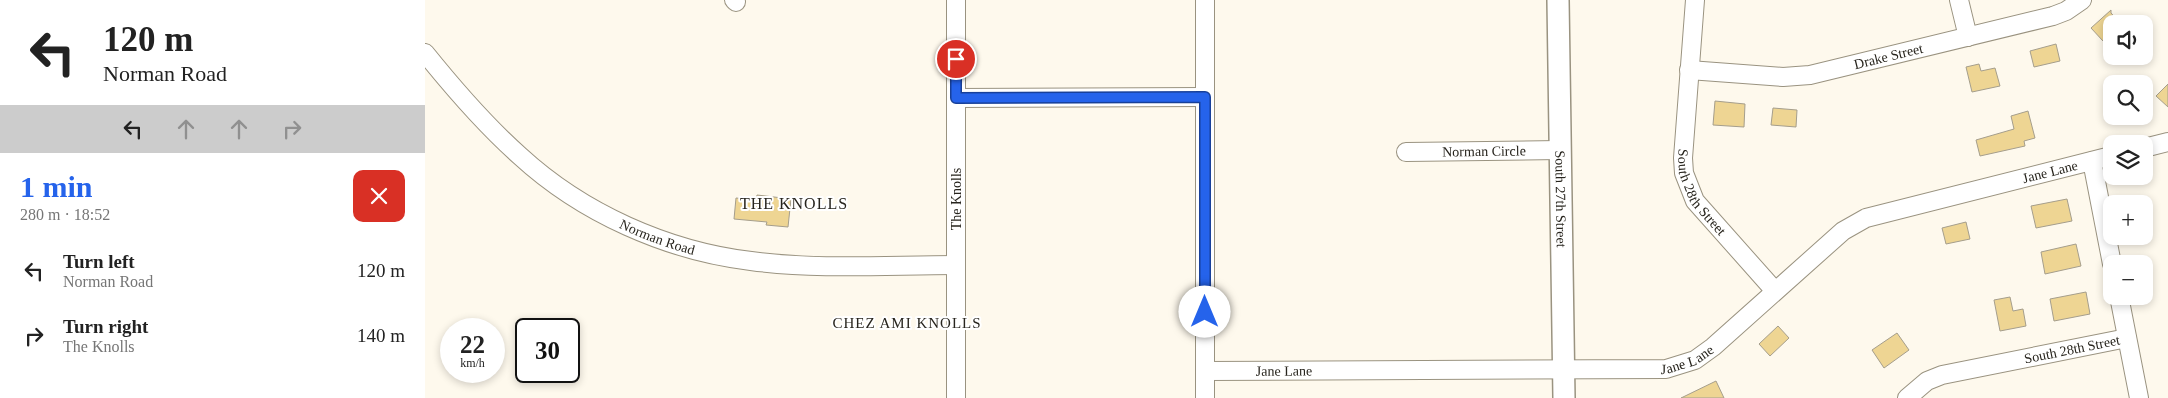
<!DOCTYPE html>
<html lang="en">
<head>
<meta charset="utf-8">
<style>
	body { margin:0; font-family:Georgia,serif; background:#f2f2f2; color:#222; height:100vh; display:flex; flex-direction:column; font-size:19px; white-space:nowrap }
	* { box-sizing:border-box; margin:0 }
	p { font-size:16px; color:#767676 }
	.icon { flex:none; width:28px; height:28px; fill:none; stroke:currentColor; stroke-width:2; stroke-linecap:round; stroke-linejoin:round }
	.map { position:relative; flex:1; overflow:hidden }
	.panel { display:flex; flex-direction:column; background:#fff; width:425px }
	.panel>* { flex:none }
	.hud { background:#fff; color:#222; overflow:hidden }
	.fabs { position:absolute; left:1678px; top:15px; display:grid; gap:10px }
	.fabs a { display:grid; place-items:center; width:50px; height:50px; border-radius:10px; background:#fff; box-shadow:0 2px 8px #0003; font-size:25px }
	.speed { position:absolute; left:15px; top:318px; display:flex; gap:10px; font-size:25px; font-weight:700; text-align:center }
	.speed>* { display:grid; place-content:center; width:65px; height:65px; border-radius:50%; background:#fff; box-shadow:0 2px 8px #0003; line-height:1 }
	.speed small { font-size:12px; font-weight:400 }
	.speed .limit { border:2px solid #111; border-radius:8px; background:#fff; color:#111 }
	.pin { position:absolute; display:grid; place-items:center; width:42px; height:42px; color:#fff; margin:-21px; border:2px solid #fff; border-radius:50%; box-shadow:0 1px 5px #0007 }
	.me { position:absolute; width:55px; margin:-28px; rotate:0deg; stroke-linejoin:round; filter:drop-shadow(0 0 4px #0008) }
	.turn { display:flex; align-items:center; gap:18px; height:105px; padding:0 20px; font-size:22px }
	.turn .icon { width:65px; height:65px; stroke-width:2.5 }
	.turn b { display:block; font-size:35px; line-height:42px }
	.lanes { display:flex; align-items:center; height:48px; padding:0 20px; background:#0003; justify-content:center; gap:25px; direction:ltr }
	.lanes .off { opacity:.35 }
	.round { display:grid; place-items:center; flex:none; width:52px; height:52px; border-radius:10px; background:#f2f2f2 }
	.head { display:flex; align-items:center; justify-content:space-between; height:85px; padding:0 20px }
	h1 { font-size:30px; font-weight:600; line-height:38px; color:#2563eb }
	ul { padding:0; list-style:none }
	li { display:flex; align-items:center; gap:15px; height:65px; padding:0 20px }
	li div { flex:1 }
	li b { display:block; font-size:19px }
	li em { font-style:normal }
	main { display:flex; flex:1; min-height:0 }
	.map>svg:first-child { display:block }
	.building { fill:#eed593; stroke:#a59e8c }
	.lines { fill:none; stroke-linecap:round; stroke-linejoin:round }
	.minor-casing { stroke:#9a9380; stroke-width:20 }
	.major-casing { stroke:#9a9380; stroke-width:24 }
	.minor { stroke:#fff; stroke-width:18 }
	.major { stroke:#fff; stroke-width:21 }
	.route-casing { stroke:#184099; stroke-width:12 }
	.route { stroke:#2563eb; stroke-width:9 }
	.labels { text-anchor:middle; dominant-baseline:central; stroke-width:4; stroke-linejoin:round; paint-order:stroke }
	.street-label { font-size:14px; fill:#27241d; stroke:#fff }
	.neighbourhood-label { font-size:15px; letter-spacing:1px; fill:#27241d; stroke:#fff }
	.quarter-label { font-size:16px; letter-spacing:1px; fill:#27241d; stroke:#fff }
</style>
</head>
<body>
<main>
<section class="panel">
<div class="hud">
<div class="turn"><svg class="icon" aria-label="left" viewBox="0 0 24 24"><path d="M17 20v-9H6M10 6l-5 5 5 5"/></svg><div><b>120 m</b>Norman Road</div></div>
<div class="lanes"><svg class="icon" aria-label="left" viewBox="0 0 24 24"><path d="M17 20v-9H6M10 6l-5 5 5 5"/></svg><svg class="icon off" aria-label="ahead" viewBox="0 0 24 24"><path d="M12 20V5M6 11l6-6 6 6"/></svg><svg class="icon off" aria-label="ahead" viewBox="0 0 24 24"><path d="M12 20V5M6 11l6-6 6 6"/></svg><svg class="icon off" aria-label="right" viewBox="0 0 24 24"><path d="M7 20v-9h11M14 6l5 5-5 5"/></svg></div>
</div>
<div class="head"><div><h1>1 min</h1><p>280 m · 18:52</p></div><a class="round" style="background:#d93025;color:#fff"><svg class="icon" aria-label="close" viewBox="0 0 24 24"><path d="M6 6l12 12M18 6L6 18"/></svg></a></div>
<ul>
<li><svg class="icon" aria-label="left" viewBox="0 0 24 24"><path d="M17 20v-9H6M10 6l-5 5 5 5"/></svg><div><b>Turn left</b><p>Norman Road</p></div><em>120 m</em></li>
<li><svg class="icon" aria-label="right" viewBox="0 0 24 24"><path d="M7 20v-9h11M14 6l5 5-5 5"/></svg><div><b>Turn right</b><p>The Knolls</p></div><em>140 m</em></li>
</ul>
</section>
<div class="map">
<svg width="1743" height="398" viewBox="0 0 1743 398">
	<rect width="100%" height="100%" fill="#fef9ed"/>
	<path class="building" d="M1686,10V13L1696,24H1686V33L1678,41L1666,28Z
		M1631,44L1635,61L1609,67L1605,51Z
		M1554,64L1556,71L1570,68L1575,86L1547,92L1541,67Z
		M1743,84V107L1731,96Z
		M1290,101L1320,104L1319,127L1288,125Z
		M1348,108L1372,110L1371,127L1346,125Z
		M1603,111L1610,138L1599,141L1600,146L1555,156L1551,140L1589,129L1586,116Z
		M332,195L366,199L363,227L341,225L342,222L309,219L311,198L331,200Z
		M1642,199L1647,221L1611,228L1606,206Z
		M1541,222L1545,239L1521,244L1517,228Z
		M1651,244L1656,266L1620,274L1616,252Z
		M1661,292L1665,314L1629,321L1625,299Z
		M1585,297L1588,311L1598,309L1601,326L1575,331L1569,300Z
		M1353,326L1364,338L1345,356L1334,344Z
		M1472,333L1484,350L1459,368L1447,350Z
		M1291,381L1299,398H1256Z"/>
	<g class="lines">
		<g class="minor-casing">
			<g id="minor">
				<path d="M309,0L311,2"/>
				<path d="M780,0V398"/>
				<path id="s1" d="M1270,0L1258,158L1259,173L1270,201L1350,291"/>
				<path d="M1534,0L1543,37"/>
				<path id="s2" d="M0,53C29,89 60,125 95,156C157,213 242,251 326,261C393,270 463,265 531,265"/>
				<path id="s3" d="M1264,70L1358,77L1385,75L1628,16L1641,11L1657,0"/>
				<path d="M531,98L780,97"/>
				<path d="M1719,148L1743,142"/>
				<path id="s4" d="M981,152L1135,150"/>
				<path d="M1667,161L1687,264"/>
				<path d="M1694,296L1714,398"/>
				<path id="s5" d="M780,371L1241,369L1270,360L1288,347L1418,231L1441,218L1686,156"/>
				<path d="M531,398V0"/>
				<path id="s6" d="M1482,398L1502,381L1517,375L1702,338"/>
			</g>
		</g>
		<g class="major-casing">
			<g id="major">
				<path id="s7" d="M1133,0L1139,398"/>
			</g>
		</g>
		<use href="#minor" class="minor"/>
		<use href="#major" class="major"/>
	</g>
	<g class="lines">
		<g class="route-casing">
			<path id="route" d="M531,59V98L780,97V312"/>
		</g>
		<use href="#route" class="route"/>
	</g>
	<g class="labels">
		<g class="street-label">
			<text stroke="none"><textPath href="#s3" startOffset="202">Drake Street</textPath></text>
			<text stroke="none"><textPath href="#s4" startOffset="78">Norman Circle</textPath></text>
			<text stroke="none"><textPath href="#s5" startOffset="904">Jane Lane</textPath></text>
			<text stroke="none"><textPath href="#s1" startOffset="198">South 28th Street</textPath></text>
			<text transform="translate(531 199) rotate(-90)">The Knolls</text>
			<text stroke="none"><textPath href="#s7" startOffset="199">South 27th Street</textPath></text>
			<text stroke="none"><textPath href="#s2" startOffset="301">Norman Road</textPath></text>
			<text stroke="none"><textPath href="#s6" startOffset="175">South 28th Street</textPath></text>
			<text stroke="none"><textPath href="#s5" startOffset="484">Jane Lane</textPath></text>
			<text stroke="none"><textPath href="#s5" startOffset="79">Jane Lane</textPath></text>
		</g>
		<g class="neighbourhood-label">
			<text x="482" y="323">CHEZ AMI KNOLLS</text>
		</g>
		<g class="quarter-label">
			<text x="369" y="203">THE KNOLLS</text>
		</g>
	</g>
</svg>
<div class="fabs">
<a><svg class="icon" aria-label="sound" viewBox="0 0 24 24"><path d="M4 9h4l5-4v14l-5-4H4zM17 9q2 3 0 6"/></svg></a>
<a><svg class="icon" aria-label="search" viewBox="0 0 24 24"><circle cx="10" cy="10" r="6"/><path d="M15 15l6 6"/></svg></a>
<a><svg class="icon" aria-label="layers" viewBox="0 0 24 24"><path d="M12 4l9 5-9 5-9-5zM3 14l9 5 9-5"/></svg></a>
<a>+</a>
<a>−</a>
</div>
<div class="speed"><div>22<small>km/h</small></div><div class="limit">30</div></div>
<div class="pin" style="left:531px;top:59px;background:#d93025"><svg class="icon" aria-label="arrive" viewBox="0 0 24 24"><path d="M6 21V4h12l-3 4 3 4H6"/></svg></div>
<svg class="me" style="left:780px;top:312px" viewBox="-20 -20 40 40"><circle r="19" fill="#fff"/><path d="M0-13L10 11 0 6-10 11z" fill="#2563eb"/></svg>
</div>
</main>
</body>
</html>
